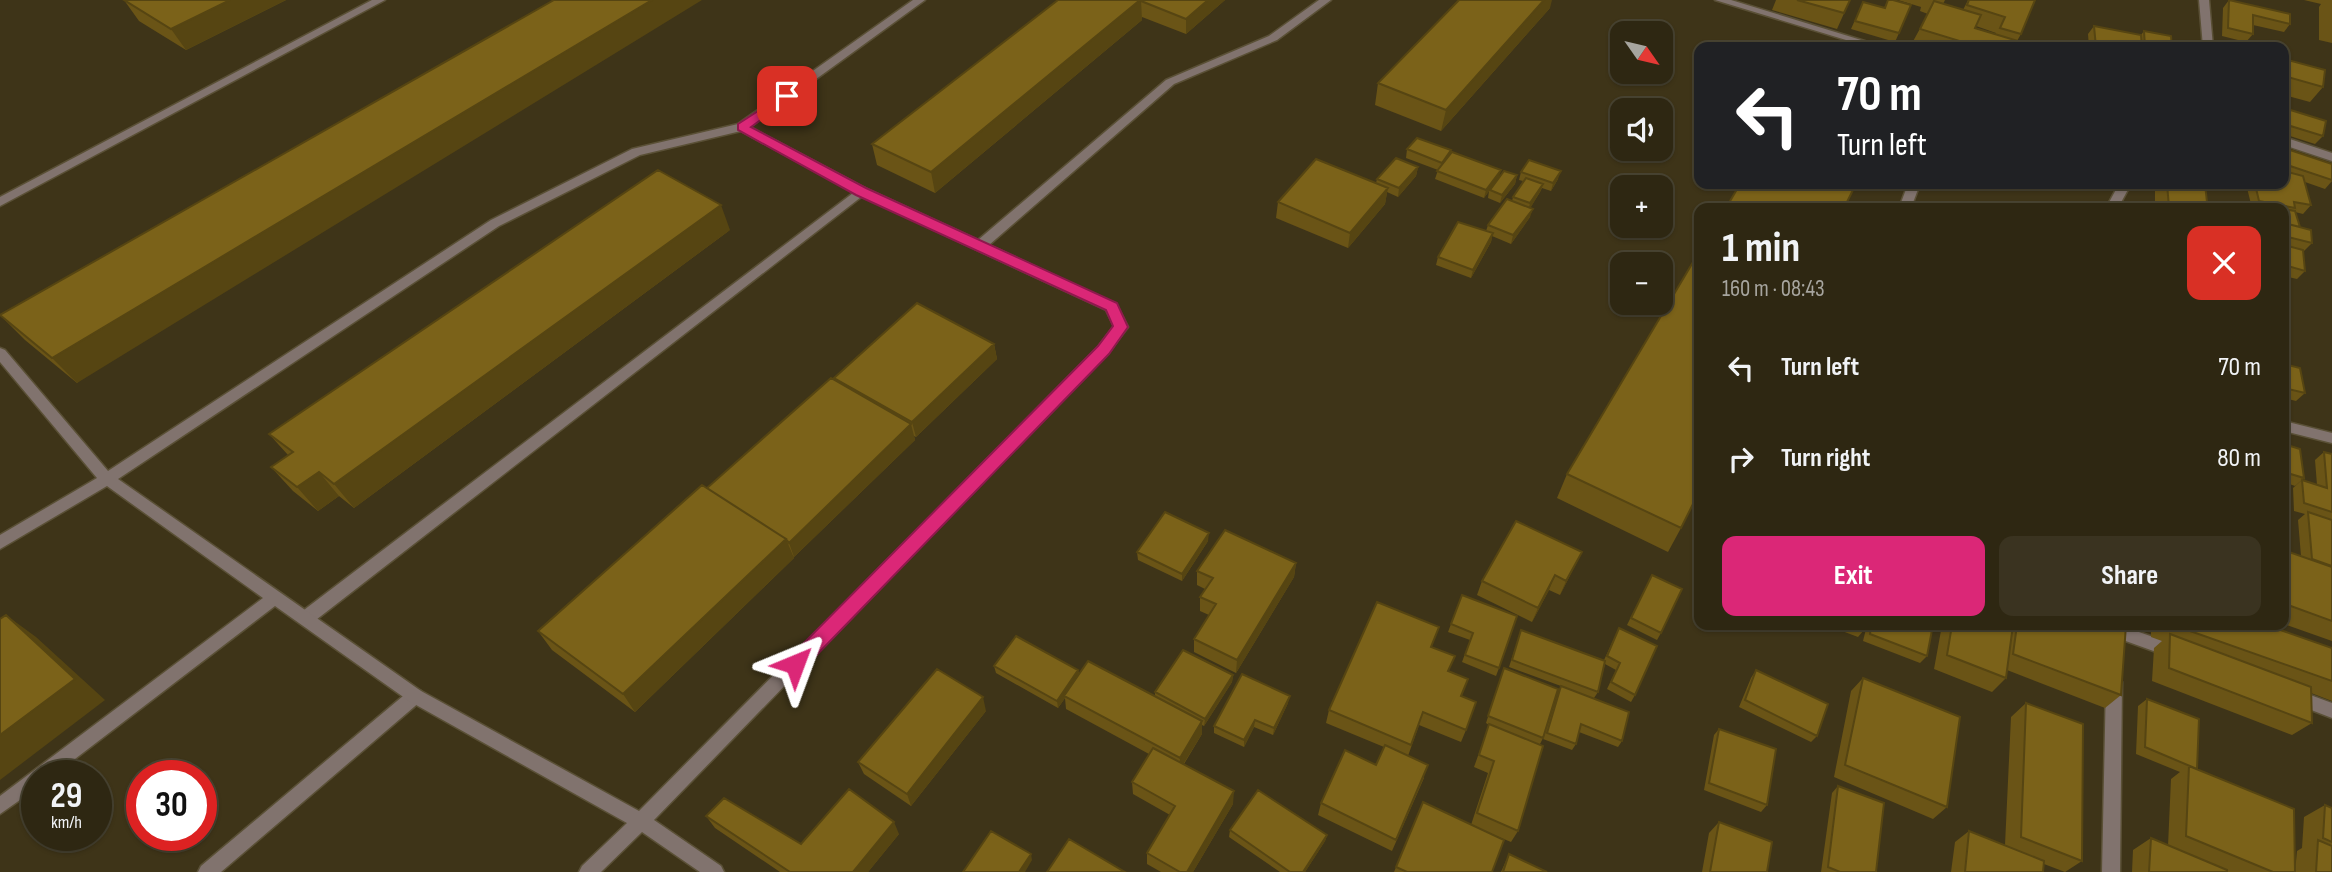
<!DOCTYPE html>
<html lang="en">
<head>
<meta charset="utf-8">
<style>
	body { margin:0; font-family:"Sofia Sans Condensed",sans-serif; background:#3a3320; color:#f1f3f6; height:100vh; display:flex; flex-direction:column; font-size:26px; white-space:nowrap }
	* { box-sizing:border-box; margin:0 }
	p { font-size:23px; color:#a7a59f }
	.icon { flex:none; width:38px; height:38px; fill:none; stroke:currentColor; stroke-width:2; stroke-linecap:round; stroke-linejoin:round }
	.map { position:relative; flex:1; overflow:hidden }
	.side { position:absolute; left:1694px; top:203px; width:595px; height:427px; display:flex; flex-direction:column; background:#2e2712; border-radius:14px; box-shadow:0 2px 5px #0004,0 0 0 2px #494432 }
	.side>* { flex:none }
	.guide { position:absolute; left:1694px; top:42px; width:595px; height:147px; border-radius:14px; box-shadow:0 2px 5px #0004,0 0 0 2px #494432; background:#202124; color:#fff; overflow:hidden }
	.needle { width:46px; rotate:124deg }
	.tools { position:absolute; left:1610px; top:21px; display:grid; gap:14px }
	.tools a { display:grid; place-items:center; width:63px; height:63px; border-radius:14px; background:#2e2712; box-shadow:0 2px 5px #0004,0 0 0 2px #494432; font-size:35px }
	.speed { position:absolute; left:21px; top:760px; display:flex; gap:14px; font-size:35px; font-weight:700; text-align:center }
	.speed>* { display:grid; place-content:center; width:91px; height:91px; border-radius:50%; background:#2e2712; box-shadow:0 2px 5px #0004,0 0 0 2px #494432; line-height:1 }
	.speed small { font-size:18px; font-weight:400 }
	.speed .limit { border:10px solid #d22; background:#fff; color:#111 }
	.pin { position:absolute; display:grid; place-items:center; width:60px; height:60px; color:#fff; margin:-30px; border-radius:14px; box-shadow:0 4px 10px #0006 }
	.me { position:absolute; width:77px; margin:-38px; rotate:44deg; stroke-linejoin:round; filter:drop-shadow(0 0 5px #0008) }
	.turn { display:flex; align-items:center; gap:24px; height:147px; padding:0 28px; font-size:32px }
	.turn .icon { width:91px; height:91px; stroke-width:2.5 }
	.turn b { display:block; font-size:49px; line-height:60px }
	.round { display:grid; place-items:center; flex:none; width:74px; height:74px; border-radius:14px; background:#3a3320 }
	.summary { display:flex; align-items:center; justify-content:space-between; height:119px; padding:0 28px }
	h1 { font-size:42px; font-weight:700; line-height:52px }
	.button { display:flex; gap:14px; margin-top:auto; padding:14px 28px }
	.button a { flex:1; height:80px; border-radius:14px; background:#db2777; color:#fff; font-size:28px; font-weight:700; line-height:80px; text-align:center }
	.button a+a { background:#3a3320; color:#f1f3f6 }
	ul { padding:0; list-style:none }
	li { display:flex; align-items:center; gap:21px; height:91px; padding:0 28px }
	li div { flex:1 }
	li b { display:block; font-size:26px }
	li em { font-style:normal }
	.map>svg:first-child { display:block }
	.lines { fill:none; stroke-linecap:round; stroke-linejoin:round }
	.lane-casing { stroke:#5a5036; stroke-width:3 }
	.street-casing { stroke:#5a5036; stroke-width:3 }
	.lane { fill:#81736e; fill-rule:evenodd }
	.street { fill:#81736e; fill-rule:evenodd }
	.wall { fill:#6a5416; fill-rule:evenodd }
	.shaded-wall { fill:#564512 }
	.building { fill:#7b6219; stroke:#564512; stroke-width:2 }
	.route { fill:#db2777; stroke:#8e194d; stroke-width:2 }
</style>
</head>
<body>
<div class="map">
<svg width="2332" height="872" viewBox="0 0 2332 872">
	<rect width="100%" height="100%" fill="#3e3418"/>
	<g class="lines">
		<g class="lane-casing">
			<path id="lane" d="M861,187L865,188V194L312,623L306,625L300,623L298,618L300,613Z
				M415,689L421,691L423,696L421,701L221,872H198L201,866L409,691Z"/>
		</g>
		<g class="street-casing">
			<path id="street" d="M372,0H385L0,206V197Z
				M913,0H925L750,127L865,188L978,240L1166,80L1269,36L1319,0H1331L1277,40L1174,84L989,245L1116,304L1128,327L1108,353L654,820L721,866L724,872H700L642,832L601,872H579L582,866L627,823L409,701L275,606L54,775H37V788L0,814V796L263,598L107,486L0,549V535L97,478L0,362V348L5,350L108,471L491,220L632,149L738,124ZM741,131L857,194L1106,310L1114,326L1098,347L639,811L421,691L118,479L499,226L640,155Z
				M1715,0H1731L1884,47H1869Z
				M2199,0H2209L2213,47H2203Z
				M2284,137L2332,153V161L2284,145Z
				M1908,184H1920L1911,208H1899Z
				M2119,184H2131L2118,208H2106Z
				M2284,421L2332,433V443L2284,431Z
				M2109,625H2119L2173,644L2179,646L2181,651L2179,656L2173,658L2109,635L2107,630Z
				M2114,675L2120,677L2122,682L2120,872H2102L2106,682L2108,677Z
				M2294,689L2332,703V718L2288,701L2286,696L2288,691Z"/>
		</g>
		<use href="#lane" class="lane"/>
		<use href="#street" class="street"/>
	</g>
	<path class="wall" d="M124,0H286L186,50L139,21Z
		M554,0L77,383L25,340L0,315Z
		M1058,0H1225L1186,34L1142,17V20L935,193L877,165L872,144Z
		M1776,0H1850L1837,29L1772,10Z
		M1888,0L1899,33L1895,42L1851,29L1863,2L1884,8Z
		M1898,0H1945L1943,4L1963,10L1968,0H2035L2021,34L2017,41L2026,47H1920L1911,45L1928,14L1920,11L1921,7ZM1976,26L1996,33L1995,35L1975,28Z
		M2229,0L2290,24L2284,32L2253,25V34L2246,42L2222,36L2223,8Z
		M2304,0H2332V43L2319,40V7L2321,4Z
		M1550,8L1441,131L1375,105L1378,83Z
		M2094,26L2141,35L2144,31L2172,47H2089L2088,34Z
		M2284,59L2323,87L2310,102L2284,95Z
		M2284,108L2323,136L2315,144L2284,134Z
		M2284,148L2332,164V181L2325,189L2305,182L2311,205L2303,214L2295,212L2300,227L2312,243L2303,252L2305,271L2297,279L2284,276V208H2252L2246,184H2284Z
		M1407,149L1450,155L1499,177L1517,175L1515,184L1500,203L1488,198L1489,191L1484,198L1435,179L1438,170L1406,158Z
		M1418,167L1416,176L1398,197L1387,192L1385,204L1348,248L1276,218L1278,202L1376,183L1377,179Z
		M1521,172L1558,179L1551,191L1542,188L1540,192L1530,208V217L1511,244L1492,236L1491,242L1471,278L1436,265L1438,257L1486,231L1488,225L1512,201L1513,197L1523,181L1519,180Z
		M2155,184H2205L2207,202L2229,208H2155Z
		M730,230L354,508L339,496L318,511L293,491L271,467L288,455L269,434Z
		M994,344L997,359L916,437L914,436L915,440L794,557L793,556L794,558L635,712L552,650L538,631L835,380L834,378Z
		M2284,364L2305,393L2296,401L2284,398Z
		M2284,444L2304,478L2295,486L2284,482Z
		M2324,452L2332,454V641L2284,624V553L2286,551L2301,556L2298,520L2305,514L2294,511L2293,488L2302,480L2317,485L2315,460Z
		M1567,474L1681,528L1668,552L1557,498Z
		M1208,541L1182,581L1138,560L1137,552Z
		M1582,552L1560,595L1549,590L1532,622L1477,595L1482,581Z
		M1296,563L1294,577L1236,673L1194,652V639L1209,615L1200,611V597L1205,589L1197,585V571Z
		M1652,575L1661,633L1657,640L1627,625Z
		M1462,595L1499,668L1496,676L1462,662L1470,640L1448,632Z
		M1826,625H1865L1864,630L1858,637Z
		M1867,625H1933L1927,656L1920,663L1863,641Z
		M1942,625H2126L2121,695L2105,708L2007,670L2006,678L1992,692L1934,669Z
		M2151,625H2266L2332,648V701L2311,693L2312,723L2292,735L2152,681L2154,648L2162,641L2151,637Z
		M1619,628L1635,695L1631,702L1607,689L1616,670L1605,664L1598,692L1594,698L1622,741L1618,747L1579,732L1576,744L1572,750L1543,739L1558,693L1561,686L1509,667L1521,630L1604,660Z
		M994,666L1078,670L1079,674L1155,696V692L1233,675L1232,682L1204,726L1202,725V734L1184,764L1233,804L1193,872H1161L1147,864V853L1170,815L1133,794L1132,782L1149,754L1066,709L1065,698L1058,708L996,673Z
		M1504,668L1543,738L1540,744L1518,831L1511,842L1477,828L1492,872H1394L1423,802L1471,825L1488,773L1474,767L1489,725L1486,723Z
		M1756,670L1817,736L1811,742L1739,707L1751,678Z
		M1449,672L1461,696L1466,730L1461,742L1419,725L1408,756L1424,778L1392,851L1318,815L1321,803L1376,765L1384,747L1326,723L1329,710Z
		M1863,678L1947,807L1933,819L1834,777L1851,691Z
		M2147,699L2196,769L2295,872H2132L2133,850L2151,838L2168,846L2171,779L2180,772L2136,754L2138,706Z
		M1288,703L1273,735L1254,727L1244,747L1214,733V726Z
		M2026,703L2082,861L2065,872L2044,864L2043,872H1951L1955,842L1969,831L2005,845L2011,717Z
		M986,711L911,806L864,774L858,762Z
		M1719,729L1767,805L1761,812L1704,790L1714,735Z
		M1838,786L1876,872H1821L1832,793Z
		M2325,805L2332,808V872H2295L2297,851L2302,848L2304,817Z
		M706,816L801,844L899,834L868,872H780L715,828Z
		M1719,822L1767,872H1702L1709,833Z
		M1230,830L1327,835L1325,841L1305,872H1280L1229,837Z
		M1509,854L1547,872H1501Z"/>
	<path class="shaded-wall" d="M230,0H286L186,50L171,29Z
		M652,0H702L77,383L52,358Z
		M1140,0H1141L1142,20L935,193L931,172Z
		M1208,0H1225L1186,34V19Z
		M1544,0H1552L1550,8L1441,131L1446,110Z
		M1418,167L1416,176L1398,197L1399,188Z
		M1501,170L1499,178L1484,198L1486,190Z
		M1561,171L1558,179L1551,191L1553,183Z
		M1517,175L1515,184L1500,203L1502,195Z
		M1543,184L1540,192L1528,212L1530,203Z
		M1388,188L1385,204L1348,248L1350,233Z
		M721,205L730,230L354,508L334,484Z
		M1533,209L1530,217L1511,244L1513,235Z
		M1493,233L1491,242L1471,278L1473,270Z
		M994,344L997,359L916,437L912,422Z
		M911,424L915,440L794,557L789,543Z
		M319,472L339,496L318,511L297,487Z
		M1209,533L1208,541L1182,581V574Z
		M786,539L794,558L635,712L623,694Z
		M1582,552L1575,566L1560,595L1566,581Z
		M1296,563L1294,577L1236,673L1237,660Z
		M1555,575L1549,590L1532,622L1538,608Z
		M6,615L36,637L105,700L0,780V735Z
		M1078,670L1079,677L1064,696L1065,698L1058,708L1057,701Z
		M1233,675L1232,682L1204,726L1205,719Z
		M1290,696L1288,703L1273,735L1274,728Z
		M983,697L986,711L911,806L907,794Z
		M1255,720L1254,727L1244,747V740Z
		M1202,721V734L1179,771L1180,758Z
		M1234,791L1233,804L1193,872H1187Z
		M894,822L899,834L868,872H853Z
		M1327,835L1325,841L1305,872H1303Z
		M1031,854L1032,860L1025,872H1019Z"/>
	<path class="building" d="M124,0H230L171,29Z
		M554,0H652L52,358L0,315Z
		M1058,0H1140L931,172L872,144Z
		M1141,0H1208L1186,19L1141,1Z
		M1459,0H1544L1446,110L1378,83Z
		M1797,0H1850L1844,13Z
		M1888,0H1893L1911,5L1899,33L1855,21L1863,2L1885,8Z
		M1969,0H2035L2021,34L2000,28L2005,17L1967,5Z
		M2229,0L2290,14V24L2253,15V34L2228,28Z
		M1934,1L1981,15L1975,28L2028,44L2026,47H1979L1920,29Z
		M2094,26L2141,35L2142,47H2096Z
		M2144,31L2171,36L2172,47H2145Z
		M2284,59L2325,70L2323,87L2284,76Z
		M2284,108L2326,121L2323,136L2284,124Z
		M1417,138L1451,150L1442,163L1407,149Z
		M2284,148L2332,164V180L2284,164Z
		M1452,152L1501,170L1486,190L1437,171Z
		M1396,158L1418,167L1399,188L1377,179Z
		M1316,159L1388,188L1350,233L1278,202Z
		M1529,160L1561,171L1553,183L1521,172Z
		M658,170L721,205L334,484L319,472L297,487L271,467L293,452L269,434Z
		M1504,171L1517,175L1502,195L1490,190Z
		M2284,171L2303,176L2311,205L2294,202L2295,208L2259,201L2255,184H2284Z
		M1526,178L1543,184L1530,203L1513,197Z
		M1740,184H1856L1844,208H1726Z
		M2167,184H2205L2207,202L2229,208H2173L2169,207Z
		M1507,199L1533,209L1513,235L1488,225Z
		M2284,209L2295,211L2300,227L2284,223Z
		M1458,222L1493,233L1473,270L1438,257Z
		M2284,223L2311,230L2312,243L2284,236Z
		M2284,245L2303,250L2305,271L2284,265Z
		M1699,252V492L1681,528L1567,474Z
		M917,303L994,344L912,422L834,378Z
		M2284,364L2300,368L2305,393L2284,388Z
		M831,378L911,424L789,543L786,539L707,488Z
		M2284,444L2300,449L2304,478L2284,472Z
		M2324,452L2332,454V512L2304,503L2302,480L2327,488Z
		M702,485L786,539L623,694L538,631Z
		M1165,512L1209,533L1182,574L1137,552Z
		M2308,512L2332,520V566L2312,559Z
		M1516,521L1582,552L1566,581L1555,575L1538,608L1482,581Z
		M1225,530L1296,563L1237,660L1194,639L1216,604L1200,597L1213,578L1197,571Z
		M2286,551L2332,567V621L2288,605Z
		M1652,575L1682,589L1661,633L1631,618Z
		M1462,595L1517,616L1499,668L1465,655L1473,633L1451,624Z
		M1377,602L1439,627L1431,647L1455,656L1448,671L1468,679L1461,696L1476,702L1466,730L1423,712L1411,745L1329,710Z
		M6,615L75,679L0,735V619Z
		M1851,625H1865L1864,630Z
		M1871,625H1933L1927,656L1870,634Z
		M1952,625H2013L2006,678L1947,655Z
		M2017,625H2126L2121,695L2013,654Z
		M2173,625H2266L2332,648V681Z
		M1619,628L1657,646L1635,695L1611,682L1620,663L1607,656Z
		M1521,630L1605,661L1598,692L1512,660Z
		M2170,634L2311,687L2312,723L2169,668Z
		M1016,636L1078,670L1057,701L994,666Z
		M1183,650L1233,675L1205,719L1155,692Z
		M1088,661L1202,721L1180,758L1064,696Z
		M1504,668L1558,689L1543,738L1488,716Z
		M937,669L983,697L907,794L858,762Z
		M1756,670L1828,704L1817,736L1745,700Z
		M1242,674L1290,696L1274,728L1255,720L1244,740L1214,726Z
		M1863,678L1960,717L1947,807L1845,765Z
		M1561,686L1629,712L1622,741L1581,724L1576,744L1547,733Z
		M2147,699L2199,719L2197,769L2145,747Z
		M2026,703L2083,724L2082,861L2021,837Z
		M1489,724L1543,746L1518,831L1477,813L1494,761L1479,755Z
		M1719,729L1776,749L1767,805L1709,783Z
		M1385,745L1428,765L1396,840L1321,803L1345,750L1376,765Z
		M1153,748L1234,791L1187,872H1180L1147,853L1175,806L1132,782Z
		M2189,766L2294,809L2295,872H2273L2186,836Z
		M1838,786L1884,803L1876,872H1840L1828,867Z
		M849,789L894,822L853,872H790L706,816L724,798L801,844Z
		M1258,790L1327,835L1303,872H1290L1230,830Z
		M1423,802L1504,840L1492,872H1407L1396,867Z
		M2325,805L2332,808V842L2323,838Z
		M1719,822L1772,842L1767,872H1710Z
		M991,831L1031,854L1019,872H963Z
		M1969,831L2044,861L2043,872H1965Z
		M2151,838L2227,870V872H2149Z
		M1069,839L1125,872H1047Z
		M2318,840L2332,846V872H2316Z
		M1509,854L1547,872H1503Z"/>
	<path class="route" d="M787,92L793,96L791,98L751,127L866,188L1117,303L1128,327L1109,354L802,670L795,672L789,670L786,664L789,658L1098,346L1113,326L1106,310L856,195L738,130V124Z"/>
</svg>
<div class="tools">
<a><svg class="needle" viewBox="-14 -14 28 28"><path d="M0-13l5 13h-10z" fill="#e53935"/><path d="M0 13l5-13h-10z" fill="#a7a59f"/></svg></a>
<a><svg class="icon" aria-label="sound" viewBox="0 0 24 24"><path d="M4 9h4l5-4v14l-5-4H4zM17 9q2 3 0 6"/></svg></a>
<a>+</a>
<a>−</a>
</div>
<div class="speed"><div>29<small>km/h</small></div><div class="limit">30</div></div>
<div class="pin" style="left:787px;top:96px;background:#d93025"><svg class="icon" aria-label="arrive" viewBox="0 0 24 24"><path d="M6 21V4h12l-3 4 3 4H6"/></svg></div>
<svg class="me" style="left:795px;top:664px" viewBox="-20 -20 40 40"><path d="M0-17L14 15 0 8-14 15z" fill="#db2777" stroke="#fff" stroke-width="4"/></svg>
<div class="guide">
<div class="turn"><svg class="icon" aria-label="left" viewBox="0 0 24 24"><path d="M17 20v-9H6M10 6l-5 5 5 5"/></svg><div><b>70 m</b>Turn left</div></div>
</div>
<section class="side">
<div class="summary"><div><h1>1 min</h1><p>160 m · 08:43</p></div><a class="round" style="background:#d93025;color:#fff"><svg class="icon" aria-label="close" viewBox="0 0 24 24"><path d="M6 6l12 12M18 6L6 18"/></svg></a></div>
<ul>
<li><svg class="icon" aria-label="left" viewBox="0 0 24 24"><path d="M17 20v-9H6M10 6l-5 5 5 5"/></svg><div><b>Turn left</b></div><em>70 m</em></li>
<li><svg class="icon" aria-label="right" viewBox="0 0 24 24"><path d="M7 20v-9h11M14 6l5 5-5 5"/></svg><div><b>Turn right</b></div><em>80 m</em></li>
</ul>
<div class="button"><a>Exit</a><a>Share</a></div>
</section>
</div>
</body>
</html>
